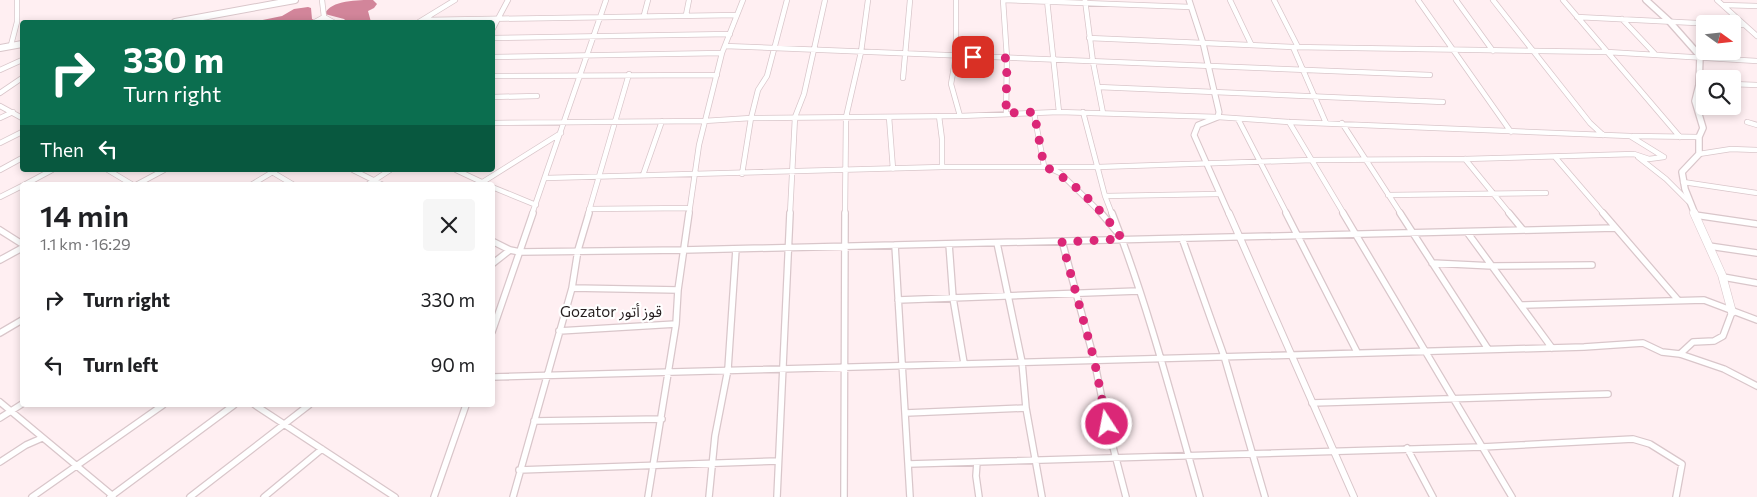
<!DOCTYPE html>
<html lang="en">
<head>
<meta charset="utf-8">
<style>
	body { margin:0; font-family:Commissioner,"Noto Sans Arabic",sans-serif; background:#f6f6f6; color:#202124; height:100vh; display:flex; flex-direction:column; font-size:19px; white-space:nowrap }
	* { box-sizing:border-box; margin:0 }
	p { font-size:16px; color:#757577 }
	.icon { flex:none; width:28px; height:28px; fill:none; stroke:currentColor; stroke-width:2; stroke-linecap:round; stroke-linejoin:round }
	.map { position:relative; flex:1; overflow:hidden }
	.side { position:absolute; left:20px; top:182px; width:475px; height:225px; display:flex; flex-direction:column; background:#fff; border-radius:5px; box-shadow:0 2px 8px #0003 }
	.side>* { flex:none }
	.hud { position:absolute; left:20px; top:20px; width:475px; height:152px; border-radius:5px; box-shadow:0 2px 8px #0003; background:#0b6e4f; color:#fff; overflow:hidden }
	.needle { width:32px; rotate:105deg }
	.controls { position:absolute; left:1696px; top:15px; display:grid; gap:10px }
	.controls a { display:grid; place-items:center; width:45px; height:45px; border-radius:5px; background:#fff; box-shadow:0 2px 8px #0003; font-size:25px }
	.pin { position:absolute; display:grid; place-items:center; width:42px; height:42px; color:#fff; margin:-21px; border-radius:10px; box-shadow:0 2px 8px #0006 }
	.me { position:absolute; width:55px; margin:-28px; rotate:349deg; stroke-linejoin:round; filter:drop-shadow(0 0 4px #0008) }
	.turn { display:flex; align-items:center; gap:18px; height:105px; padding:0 20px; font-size:22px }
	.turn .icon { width:65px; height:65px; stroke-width:2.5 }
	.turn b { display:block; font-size:35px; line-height:42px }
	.then { display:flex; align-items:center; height:48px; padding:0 20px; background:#0003; gap:10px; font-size:19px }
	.round { display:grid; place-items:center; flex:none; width:52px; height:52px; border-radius:5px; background:#f6f6f6 }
	.summary { display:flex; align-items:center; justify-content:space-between; height:85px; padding:0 20px }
	h1 { font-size:30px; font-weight:600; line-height:38px }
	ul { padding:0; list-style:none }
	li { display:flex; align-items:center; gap:15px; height:65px; padding:0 20px }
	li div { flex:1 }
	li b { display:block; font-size:19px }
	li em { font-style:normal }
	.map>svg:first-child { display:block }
	.water { fill:#d2859a }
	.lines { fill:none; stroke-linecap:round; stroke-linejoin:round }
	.minor-far1-casing { stroke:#d9c6ca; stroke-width:6 }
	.minor-casing { stroke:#d9c6ca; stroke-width:8 }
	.tertiary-far1-casing { stroke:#d9c6ca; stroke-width:7 }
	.tertiary-casing { stroke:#d9c6ca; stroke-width:8 }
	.secondary-far1-casing { stroke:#d9c6ca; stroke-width:8 }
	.secondary-casing { stroke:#d9c6ca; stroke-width:9 }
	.trunk-casing { stroke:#d9c6ca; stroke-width:8 }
	.minor-far1 { stroke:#fff; stroke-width:4.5 }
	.minor { stroke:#fff; stroke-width:5.5 }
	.tertiary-far1 { stroke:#fff; stroke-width:5 }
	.tertiary { stroke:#fff; stroke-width:6 }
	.secondary-far1 { stroke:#fff; stroke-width:5.5 }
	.secondary { stroke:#fff; stroke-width:8 }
	.trunk { stroke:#fff; stroke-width:6 }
	.route { stroke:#db2777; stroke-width:9; stroke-dasharray:0 16.2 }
	.labels { text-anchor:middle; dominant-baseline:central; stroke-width:4.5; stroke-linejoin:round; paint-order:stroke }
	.neighbourhood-label { font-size:15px; fill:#241d1e; stroke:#fff }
</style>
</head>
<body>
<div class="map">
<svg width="1757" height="497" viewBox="0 0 1757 497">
	<rect width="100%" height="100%" fill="#ffeff2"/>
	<path class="water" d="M373,0L377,4L374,8L368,11L371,22H347L344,19L325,14C330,0 359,0 373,0Z
		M308,7L311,8L312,19L318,22H253L282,16L294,9Z"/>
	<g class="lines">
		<g class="minor-far1-casing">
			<path id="minor-far1" d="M322,0L324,17L333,22
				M956,0V56L951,84L960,116
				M1047,0L1059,112
				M1085,0L1093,62L1103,113
				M1230,0L1251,44
				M1274,0L1298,47
				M1418,0L1511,132
				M1456,0L1493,51
				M1493,0L1590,123L1603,135
				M1563,0L1680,137
				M1717,0L1757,36
				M1723,5L1757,6
				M644,15L648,0
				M686,15L689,0
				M1577,17L1716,24
				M1622,19L1655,54
				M423,20L737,15
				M315,22L324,17
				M419,22L455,0
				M1732,25H1744
				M492,30L508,0
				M492,38L730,34
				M1089,38L1293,47L1607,52L1757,61
				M11,45L17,22V0
				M725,46L1430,75
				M1293,47L1326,123
				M492,57L722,53
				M0,70L22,60
				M492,76L717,75
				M903,78L910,0
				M1732,84L1757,85
				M1098,87L1443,102
				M0,93L22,78
				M492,97L537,96
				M0,106L22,118
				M1083,112L1105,196L1112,214
				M1006,113L1007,58L1003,0L1191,7
				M1034,113L1044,166
				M939,116L942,139V167
				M889,117L893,169
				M0,118L13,112
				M1238,119L1287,214
				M1289,122L1344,214
				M1747,122L1757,125
				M492,123L704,121L751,118L960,116L1059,112L1218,117L1289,122L1630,136L1664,157L1649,159L1634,154L1465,159L1312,160L1098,167H942L546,178
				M1342,123L1401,214
				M1633,136L1699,137
				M0,143L22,132
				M1699,154L1731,149L1757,150
				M1555,157L1604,214
				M1638,157L1666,179L1689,202
				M1465,159L1510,214
				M1047,167L1060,173L1102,214
				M0,170L22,158
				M108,170L133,185
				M353,170L383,185
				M456,170L488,185
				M272,172L294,185
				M742,174L751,118L758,90L767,76L787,0
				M643,175L662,121
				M1683,182L1757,193
				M24,185L52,170
				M136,185L164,170
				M251,185L276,170
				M367,185L390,170
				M478,185L561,133
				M492,187L536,205
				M1388,195L1546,193
				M1105,196L1218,194
				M0,197L22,186
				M589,209L689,208
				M532,214L606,0
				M588,214L629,74
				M689,214L699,145L722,53L743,0
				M790,214L795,117L804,94L825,0
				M845,214L846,117L861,52L868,0"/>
		</g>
		<g class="minor-casing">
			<path id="minor" d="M1101,213L1117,232
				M1112,213C1148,305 1173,402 1200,497
				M1286,213L1357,352
				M1343,213L1512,497
				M1400,213L1488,349
				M1509,213L1523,230
				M1603,213L1678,300
				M1695,215L1757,224
				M0,230L22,244
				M1467,232L1552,348
				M1182,238L1224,356L1265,497
				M492,241L510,250L520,252L683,250L1615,228
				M1062,241L1094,359L1107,424L1126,497
				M997,243L1022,362L1026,408L1042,497
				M949,244L953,298L964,363
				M895,245L910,497
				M1709,246L1757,253
				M0,260L22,248
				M1432,263L1493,266L1592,265
				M492,264L510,250
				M1723,277L1757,283
				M572,288L678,290
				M898,300L1138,291
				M1522,305L1704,300L1757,320
				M559,331L676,324
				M492,332L533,213
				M0,333L22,320
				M1680,354L1693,342L1714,341L1723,336L1732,312
				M492,377L1584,347L1643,343L1662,352L1680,354L1724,369L1757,386
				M0,402L113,496
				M1312,403L1608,394
				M255,405L395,497
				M906,413L1026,408
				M0,418L22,404
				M534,421L662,419
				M1407,448L1433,497
				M0,462L26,445L42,438
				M977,462L976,476L979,497
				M909,464L1482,447L1633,439L1650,444L1682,464L1676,497
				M519,470L778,461
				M32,497L163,405
				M110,497L234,405
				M190,497L309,405
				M264,497L322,449
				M434,497L466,405
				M513,497L572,288L578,250L589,213
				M648,497L676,324L678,290L689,213
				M709,497L715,436L728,369L736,249
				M777,497L790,213
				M844,497L845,213"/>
		</g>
		<g class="tertiary-far1-casing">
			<path id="tertiary-far1" d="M1189,0L1203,43L1219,112L1218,117L1198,125L1194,135L1229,214"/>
		</g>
		<g class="tertiary-casing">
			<path id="tertiary" d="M1229,213L1354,497"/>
		</g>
		<g class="secondary-far1-casing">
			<path id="secondary-far1" d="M1646,0L1669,21L1700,56L1699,85L1695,101L1703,128L1699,137V154L1682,172L1685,189L1695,214"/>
		</g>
		<g class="secondary-casing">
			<path id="secondary" d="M1694,213L1722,275L1732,312"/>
		</g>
		<g class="trunk-casing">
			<path id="trunk" d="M175,22L295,0
				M0,48L22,44"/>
		</g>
		<use href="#minor-far1" class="minor-far1"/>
		<use href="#minor" class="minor"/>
		<use href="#tertiary-far1" class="tertiary-far1"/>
		<use href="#tertiary" class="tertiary"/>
		<use href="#secondary-far1" class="secondary-far1"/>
		<use href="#secondary" class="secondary"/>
		<use href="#trunk" class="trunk"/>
	</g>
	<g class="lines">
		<path class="route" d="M973,57L1007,58L1006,113L1034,112L1044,166C1074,181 1103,211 1122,239L1062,242L1094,359L1107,424"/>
	</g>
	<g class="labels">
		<g class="neighbourhood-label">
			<text x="611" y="311">Gozator قوز أتور</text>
		</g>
	</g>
</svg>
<div class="controls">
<a><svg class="needle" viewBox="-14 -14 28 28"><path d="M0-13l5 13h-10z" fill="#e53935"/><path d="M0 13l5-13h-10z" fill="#757577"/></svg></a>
<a><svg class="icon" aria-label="search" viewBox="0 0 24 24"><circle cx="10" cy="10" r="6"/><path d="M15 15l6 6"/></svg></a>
</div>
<div class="pin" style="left:973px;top:57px;background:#d93025"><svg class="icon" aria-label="arrive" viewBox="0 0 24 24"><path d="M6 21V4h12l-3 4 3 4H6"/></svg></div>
<svg class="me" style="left:1107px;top:424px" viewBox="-20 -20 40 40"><circle r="17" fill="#db2777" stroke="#fff" stroke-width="3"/><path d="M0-11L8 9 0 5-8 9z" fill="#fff"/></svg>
<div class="hud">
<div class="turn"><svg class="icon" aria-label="right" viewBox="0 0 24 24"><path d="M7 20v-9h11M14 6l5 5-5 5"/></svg><div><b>330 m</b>Turn right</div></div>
<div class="then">Then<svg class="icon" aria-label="left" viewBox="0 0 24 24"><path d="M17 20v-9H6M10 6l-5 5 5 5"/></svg></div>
</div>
<section class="side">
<div class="summary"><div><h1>14 min</h1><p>1.1 km · 16:29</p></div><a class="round"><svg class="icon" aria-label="close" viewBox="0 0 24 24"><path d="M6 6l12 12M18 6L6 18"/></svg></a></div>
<ul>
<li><svg class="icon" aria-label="right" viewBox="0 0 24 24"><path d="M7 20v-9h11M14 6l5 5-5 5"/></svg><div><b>Turn right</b></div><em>330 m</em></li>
<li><svg class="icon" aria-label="left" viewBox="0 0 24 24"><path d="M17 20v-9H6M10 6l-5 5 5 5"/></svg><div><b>Turn left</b></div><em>90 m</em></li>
</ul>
</section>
</div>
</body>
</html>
